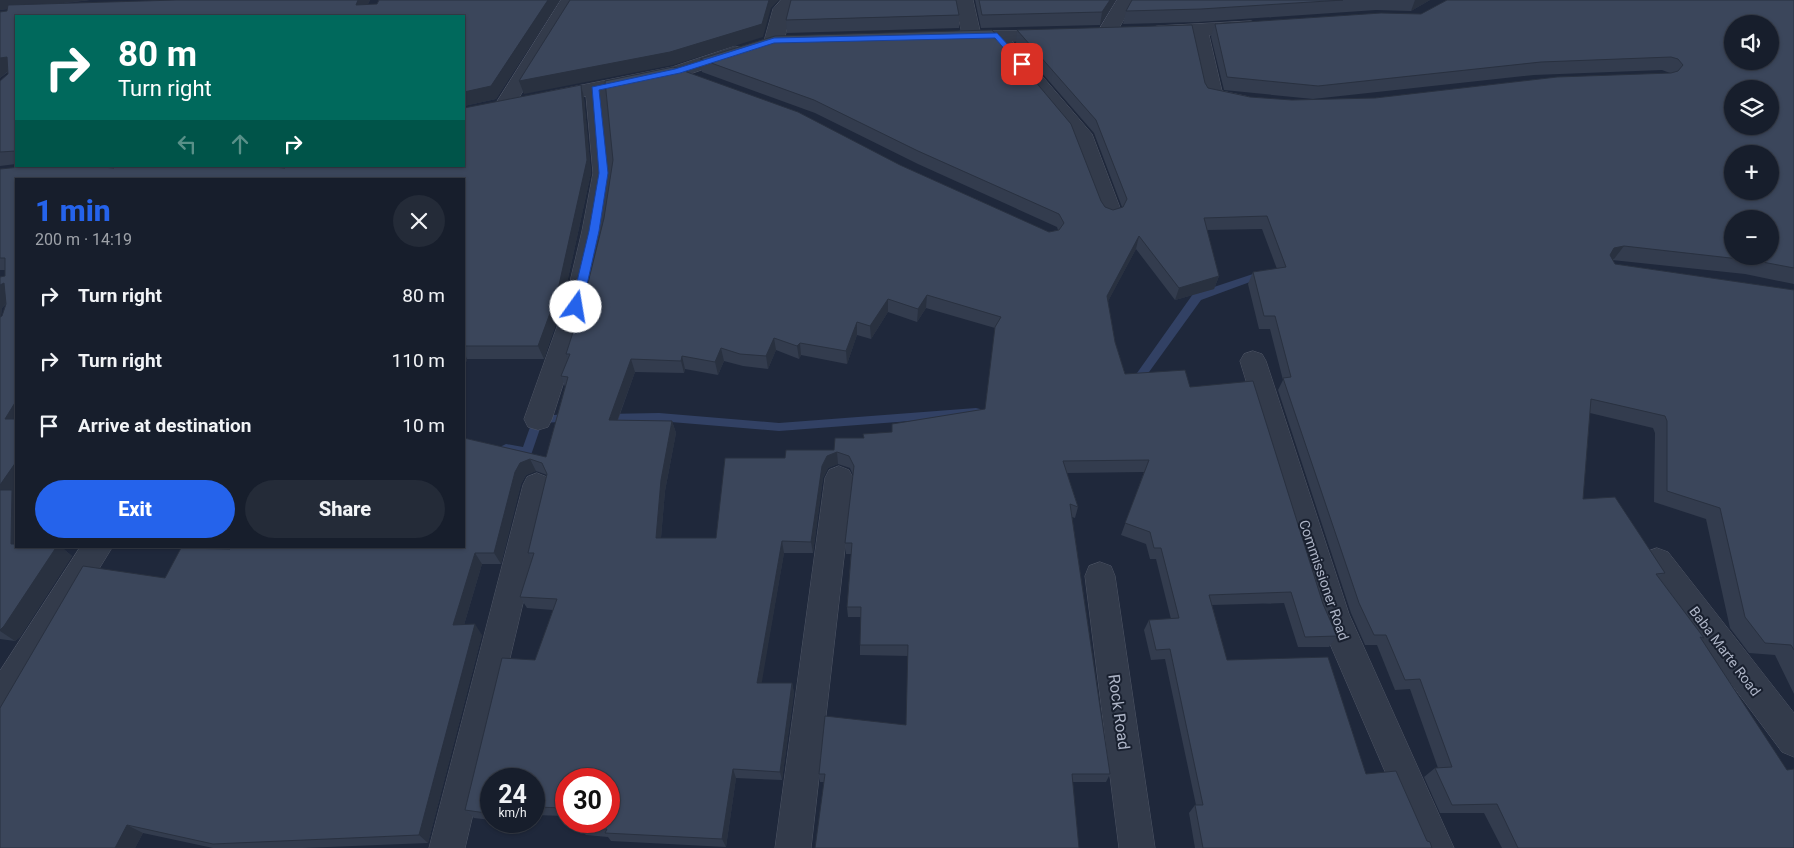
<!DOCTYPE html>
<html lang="en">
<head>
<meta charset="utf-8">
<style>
	body { margin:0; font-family:Roboto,sans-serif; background:#242b38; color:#f1f3f6; height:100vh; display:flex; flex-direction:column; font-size:19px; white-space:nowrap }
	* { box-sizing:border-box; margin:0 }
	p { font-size:16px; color:#9ea2a9 }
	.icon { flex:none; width:28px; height:28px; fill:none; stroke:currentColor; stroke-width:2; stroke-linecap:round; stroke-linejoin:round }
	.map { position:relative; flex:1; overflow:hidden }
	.side { position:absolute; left:15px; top:178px; width:450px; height:370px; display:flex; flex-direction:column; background:#171e2c; border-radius:0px; box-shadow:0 1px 4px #0004,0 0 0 1px #363c48 }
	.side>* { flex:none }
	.top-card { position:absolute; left:15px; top:15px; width:450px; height:152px; border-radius:0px; box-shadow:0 1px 4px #0004,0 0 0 1px #363c48; background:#00695c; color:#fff; overflow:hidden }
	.controls { position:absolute; left:1724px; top:15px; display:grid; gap:10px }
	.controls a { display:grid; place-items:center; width:55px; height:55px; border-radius:50%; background:#171e2c; box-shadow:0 1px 4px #0004,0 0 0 1px #363c48; font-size:25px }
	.speed { position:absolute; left:480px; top:768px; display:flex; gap:10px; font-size:25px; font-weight:700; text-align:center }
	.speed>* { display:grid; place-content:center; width:65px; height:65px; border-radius:50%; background:#171e2c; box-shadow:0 1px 4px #0004,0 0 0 1px #363c48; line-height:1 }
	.speed small { font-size:12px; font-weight:400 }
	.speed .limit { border:8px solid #d22; background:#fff; color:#111 }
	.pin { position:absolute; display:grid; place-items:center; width:42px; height:42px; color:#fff; margin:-21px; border-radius:10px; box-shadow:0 2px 8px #0006 }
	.me { position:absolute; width:55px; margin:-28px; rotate:13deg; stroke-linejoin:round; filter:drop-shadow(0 0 4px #0008) }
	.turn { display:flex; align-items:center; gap:18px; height:105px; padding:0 20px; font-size:22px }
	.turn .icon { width:65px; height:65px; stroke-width:2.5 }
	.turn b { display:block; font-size:35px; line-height:42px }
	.lanes { display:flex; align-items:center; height:48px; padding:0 20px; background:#0003; justify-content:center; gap:25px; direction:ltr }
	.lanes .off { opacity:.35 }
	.round { display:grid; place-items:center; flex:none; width:52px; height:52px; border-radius:26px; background:#242b38 }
	.headline { display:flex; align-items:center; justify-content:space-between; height:85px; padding:0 20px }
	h1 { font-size:30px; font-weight:800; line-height:38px; color:#2563eb }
	.primary-button { display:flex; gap:10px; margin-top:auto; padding:10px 20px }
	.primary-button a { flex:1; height:58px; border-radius:30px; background:#2563eb; color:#fff; font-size:20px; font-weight:800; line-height:58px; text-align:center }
	.primary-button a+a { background:#242b38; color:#f1f3f6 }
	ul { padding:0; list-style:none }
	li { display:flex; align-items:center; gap:15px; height:65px; padding:0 20px }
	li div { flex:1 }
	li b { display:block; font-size:19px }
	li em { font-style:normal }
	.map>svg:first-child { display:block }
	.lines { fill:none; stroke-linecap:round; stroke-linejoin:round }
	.stream { fill:#324164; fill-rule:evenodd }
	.minor-casing { stroke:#4e5565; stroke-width:1 }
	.minor { fill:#333b4b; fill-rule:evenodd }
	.wall { fill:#333c4e; fill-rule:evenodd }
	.shaded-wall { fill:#293140 }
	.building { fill:#3b465b; stroke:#293140; fill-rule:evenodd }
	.route { fill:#2563eb; stroke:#184099 }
	.labels { text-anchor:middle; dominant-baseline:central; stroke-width:4; stroke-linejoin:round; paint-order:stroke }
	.street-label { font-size:14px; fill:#aeb5c7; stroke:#19202f }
	.near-street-label { font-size:16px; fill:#aeb5c7; stroke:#19202f }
</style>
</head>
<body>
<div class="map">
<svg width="1794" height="848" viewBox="0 0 1794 848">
	<rect width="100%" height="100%" fill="#1f283b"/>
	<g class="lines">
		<path class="stream" d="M1265,270L1269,271L1270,273L1269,275L1201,300L1144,379L1130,382L1126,381L1125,378L1126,375L1137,373L1193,294Z
			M976,408L980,409L982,412L980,415L976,416L779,431L659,421L605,422L601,421L599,418L601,415L605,414L659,413L779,423Z
			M572,414L576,415L578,418L576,421L542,423L531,455L527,457L502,452L500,449L502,446L506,444L523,447L534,416Z"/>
		<g class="minor-casing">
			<path id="minor" d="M561,0H579L512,109L505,111L498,109L495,105Z
				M781,0H801L791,11L784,41L781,45H767L764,41L773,9Z
				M955,0H973L980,31L1061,30L1064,34L1061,38L1012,41L1092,134L1122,213L1119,218L1111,221L1103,218L1071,136L992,42L952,41L949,37L952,33L961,31Z
				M1117,0H1135L1114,37H1100L1097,33Z
				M1251,21L1258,23L1260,27L1258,31L1209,35L1222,91L1249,97L1252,101L1249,105L1242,107L1206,100L1203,96L1190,36H1150L1147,32L1150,28L1157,26Z
				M735,46L742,48L745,52L742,56L684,76L606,92L615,173L606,231L588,307L552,419L548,427L538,430L528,427L524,419L564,307L582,231L593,173L586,96L547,104L540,102L537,98L540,94L547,92L672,67Z
				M1253,351L1262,354L1266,361L1349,614L1454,848H1418L1317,614L1240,361L1244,354Z
				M839,466L849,470L853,478L811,848H775L825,478L829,470Z
				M537,473L547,477L551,485L465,848H429L523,485L527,477Z
				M81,546H113L12,711L0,716V671Z
				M1657,548L1668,552L1794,713V757L1782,752L1646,570L1642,561L1646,552Z
				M1100,562L1111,566L1115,576L1155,848H1119L1085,576L1089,566Z"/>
		</g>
		<use href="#minor" class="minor"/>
	</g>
	<path class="wall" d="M0,0H90L58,4L176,0H370L368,4H377L379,0H560L496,99L464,106V16H16V164L0,166V81L8,74V72L0,78V12L7,11V9L0,10Z
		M975,0H1116L1100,25L981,28Z
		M1132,0H1430L1411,11L1376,10L1198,22L1123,24L1126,11Z
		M1794,0V284L1745,274L1612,260L1615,264L1794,290V694L1775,655L1749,653L1730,628L1706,519L1654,502L1655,433L1653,428L1590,413L1583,499L1665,573L1659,577L1704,638L1702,639L1794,848H1502L1484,813H1440L1424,777L1435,768H1438L1410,689L1395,690L1377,645H1365L1351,613L1278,390L1283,380L1270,329H1259L1248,284L1253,272L1277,269L1262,229L1207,230L1219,276L1214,289L1175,300L1136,249L1108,301L1115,342L1125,374L1190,387L1323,604L1337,636L1329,647H1298L1284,603L1212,605L1227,660L1366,774L1427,841L1432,848H1195L1189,813L1195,805H1196L1165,659L1151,660L1144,630L1149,620L1171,619L1156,559H1150L1146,544L1121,535L1144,472L1067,473L1078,507L1075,518L1072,517L1110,774L1106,782H820L819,774L906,725L908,656L860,655V645L861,617H848L847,607L851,554H846L845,543L853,475L850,468L838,464L828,468L823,478L813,553H784L761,683H792L794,693L782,780L736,778L726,847L611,841L608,837L586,835L579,828L609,821L566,779V816L534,815V779H491V820L474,818L465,810L535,660L553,610L527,608L520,597L532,560L528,553L547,475L536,471L526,475L521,484L501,564H482L464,625L482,635L428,843L303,848H213L143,833L135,848H0L165,578L230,549L464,438L546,457L565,387L561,376L568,359L566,354L900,165L1049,232L1058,230L1057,227L918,164L815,113L702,72L700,59L1101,201L1105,207L1113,210L1122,207L1094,133L1016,43L1017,30L1205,83L1208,88L1250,97L1292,100L1375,98L1670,73L1662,70L1534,75L1313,99L1224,90L1211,37L1215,24L1421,14ZM926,308L995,328L985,409L892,432L864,438L834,450L785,458L716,538H661L665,491L676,433L672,421L618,420L635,372L684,373L685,369L718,375L724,361L743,366L768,369L776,350L799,359L801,355L847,364L857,335L871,339L888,312L917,322Z
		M959,15V28L787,33L786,20Z
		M581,85L584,98L591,173L562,306L544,359H467L464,369V179H16V546H60L72,556L20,637L15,641L0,639V277L5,276V270H0V169L31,166H109V167L114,168H285ZM6,304L2,316H1L2,308Z"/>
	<path class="shaded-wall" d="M0,0H90L0,10Z
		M358,0H370L362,16L356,5Z
		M548,0H560L496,99L464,106V92Z
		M769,0H779L771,8L763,37L673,65L524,94L519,81Z
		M1110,0H1116L1100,25L1102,12Z
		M1415,0H1430L1411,11Z
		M7,57L8,71L0,78V58Z
		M581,85L584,98L591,173L562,306L544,359L538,346Z
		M1139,236L1136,249L1104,309L1107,296Z
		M1624,246L1614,259L1605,261L1614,248Z
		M1219,276L1214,289L1175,300L1179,288Z
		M4,283L9,299L2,308L0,325V285Z
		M927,295L926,308L917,322L918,309Z
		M888,299V312L871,339L870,326Z
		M857,322V335L847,364L846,351Z
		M774,338L776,350L768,369L766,356Z
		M800,343L801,355L799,359L797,346Z
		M721,348L724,361L718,375L715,362Z
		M464,352L467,359L464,369Z
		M682,356L685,369L684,373L681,361Z
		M631,359L635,372L613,432L609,420Z
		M16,401V430L5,419Z
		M672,421L676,433L665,491L660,549L656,538L661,480Z
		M837,452L838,464L828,468L823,478L813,553L811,542L822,466L827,456Z
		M530,459L536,471L526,475L521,484L501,564L494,553L515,472L520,463Z
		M16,462V546L11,544L0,493V485Z
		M782,541L784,553L760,693L757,683Z
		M57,546H60L72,556L20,637L15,641L0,631V630Z
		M475,553L482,564L461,635L453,625Z
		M475,624L482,635L428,843L419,835Z
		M792,683L794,693L782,780L780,772Z
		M733,769L736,778L726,847L722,839Z
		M488,806L491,809V818L486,813Z
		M127,825L143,833L135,848H115Z"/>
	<path class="building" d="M176,0H358L356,5L377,4L379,0H548L491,86L464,92V16H16V151L0,152V81L8,74L7,57L0,58V12L7,11L8,5Z
		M570,0H769L762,24L670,52L519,81Z
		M791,0H956L959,15L786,20Z
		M979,0H1110L1102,12L982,15Z
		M1132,0H1343L1201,9L1126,11Z
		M1447,0H1794V268L1757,261L1624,246L1614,248L1610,255L1615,264L1794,290V650L1791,645L1765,643L1745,617L1720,508L1667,491V421L1665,416L1591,399L1583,499L1615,497L1665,573L1656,574L1704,638L1700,637L1787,770L1794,769V848H1518L1497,804L1452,805L1435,768L1452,767L1420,679L1405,680L1386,635H1374L1359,603L1283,378L1291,377L1275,316H1264L1253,272L1286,267L1267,216L1204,218L1219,276L1179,288L1139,236L1107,296L1115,342L1125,374L1185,370L1190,387L1253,381L1323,604L1337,636L1305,637L1291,592L1209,595L1227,660L1328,657L1366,774L1396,771L1427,841L1430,842L1432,848H1203L1195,805H1203L1170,649L1156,650L1149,620L1179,618L1161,548H1154L1150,532L1125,523L1149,460L1063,461L1078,507L1070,504L1110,774H1072L1079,848H815L825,774H819L825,716L906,725L908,645H860L861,607H847L852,543H845L854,466L849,456L837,452L827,456L822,466L811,542L782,541L757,683H792L780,772L733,769L722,839L605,833L607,829L579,828L581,821H609V779H566V808L534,807V779H491V806H488L486,813L465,810L502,658L535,660L557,599L520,597L534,553H528L547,474L542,463L530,459L520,463L515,472L494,553H475L453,625L475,624L419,835L213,844L127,825L115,848H0V708L83,566L165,578L181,548L230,549L232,546H464V438L546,457L568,377L561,376L570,354H566L585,295L604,218L613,160L605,81L673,67L798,112L900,165L1049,232L1059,230L1064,223L1059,214L918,151L814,100L700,59L775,36L992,30L1071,124L1101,201L1105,207L1113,210L1123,207L1127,199L1096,120L1017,30L1192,25L1205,83L1208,88L1250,97L1292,100L1375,98L1557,77L1671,73L1678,71L1683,65L1678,59L1671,57L1541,62L1318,86L1227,77L1215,24L1381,13L1421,14ZM1732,24H1770V61H1732ZM1732,89H1770V126H1732ZM1732,154H1770V191H1732ZM1732,219H1770V256H1732ZM927,295L1001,317L995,327L985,409L892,424V432L863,434L864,438H835L834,450H786L785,458H725L716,538H656L661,480L672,421L609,420L631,359L681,361L682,356L715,362L721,348L740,354L766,356L774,338L797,346L800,343L846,351L857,322L870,326L888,299L918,309Z
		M581,85L587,160L557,294L538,346H464V179H16V401L5,419H16V462L0,485V317L2,316L6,304L4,283L0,285V277L5,276V258H0V169L31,166H91L114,168L115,166H261L285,168L286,166H464V108Z
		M0,490H12L11,544H16V546H57L4,626L0,630Z"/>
	<path class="route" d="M997,33L1025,63V66H1019L995,38L774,43L680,73L599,90L608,173L599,231L582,307L580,310H573L571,307L589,231L599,173L592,87L675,69L774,38Z"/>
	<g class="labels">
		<g class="street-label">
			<text transform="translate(1324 580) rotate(71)">Commissioner Road</text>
			<text transform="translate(1725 651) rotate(53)">Baba Marte Road</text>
		</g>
		<g class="near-street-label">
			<text transform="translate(1119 712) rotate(82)">Rock Road</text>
		</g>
	</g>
</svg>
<div class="controls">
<a><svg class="icon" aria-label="sound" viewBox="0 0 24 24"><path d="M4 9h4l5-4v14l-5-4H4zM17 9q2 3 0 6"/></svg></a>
<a><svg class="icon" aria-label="layers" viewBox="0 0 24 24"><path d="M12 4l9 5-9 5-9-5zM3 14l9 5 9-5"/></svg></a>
<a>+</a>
<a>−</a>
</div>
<div class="speed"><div>24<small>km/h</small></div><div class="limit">30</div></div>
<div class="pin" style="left:1022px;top:64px;background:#d93025"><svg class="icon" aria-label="arrive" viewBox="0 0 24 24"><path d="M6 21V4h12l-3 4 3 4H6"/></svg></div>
<svg class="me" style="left:576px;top:307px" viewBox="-20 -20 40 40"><circle r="19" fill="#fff"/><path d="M0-13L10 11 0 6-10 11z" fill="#2563eb"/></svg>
<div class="top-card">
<div class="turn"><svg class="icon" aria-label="right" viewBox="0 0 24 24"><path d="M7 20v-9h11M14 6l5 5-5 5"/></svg><div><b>80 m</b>Turn right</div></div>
<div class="lanes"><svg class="icon off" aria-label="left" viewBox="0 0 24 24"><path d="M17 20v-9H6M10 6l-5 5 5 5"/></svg><svg class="icon off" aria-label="ahead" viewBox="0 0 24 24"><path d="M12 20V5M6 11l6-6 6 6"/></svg><svg class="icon" aria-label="right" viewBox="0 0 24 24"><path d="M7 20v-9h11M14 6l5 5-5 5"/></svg></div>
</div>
<section class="side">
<div class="headline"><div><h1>1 min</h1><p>200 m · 14:19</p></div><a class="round"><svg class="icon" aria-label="close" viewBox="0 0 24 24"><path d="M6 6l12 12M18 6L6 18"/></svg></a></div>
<ul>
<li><svg class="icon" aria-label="right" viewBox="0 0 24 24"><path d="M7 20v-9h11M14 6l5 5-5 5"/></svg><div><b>Turn right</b></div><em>80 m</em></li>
<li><svg class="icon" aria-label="right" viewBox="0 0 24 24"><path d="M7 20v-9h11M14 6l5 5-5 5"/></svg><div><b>Turn right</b></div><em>110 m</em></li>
<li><svg class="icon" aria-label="arrive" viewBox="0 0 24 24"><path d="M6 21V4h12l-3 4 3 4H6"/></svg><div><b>Arrive at destination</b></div><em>10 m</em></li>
</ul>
<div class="primary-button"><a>Exit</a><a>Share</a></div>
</section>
</div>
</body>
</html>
